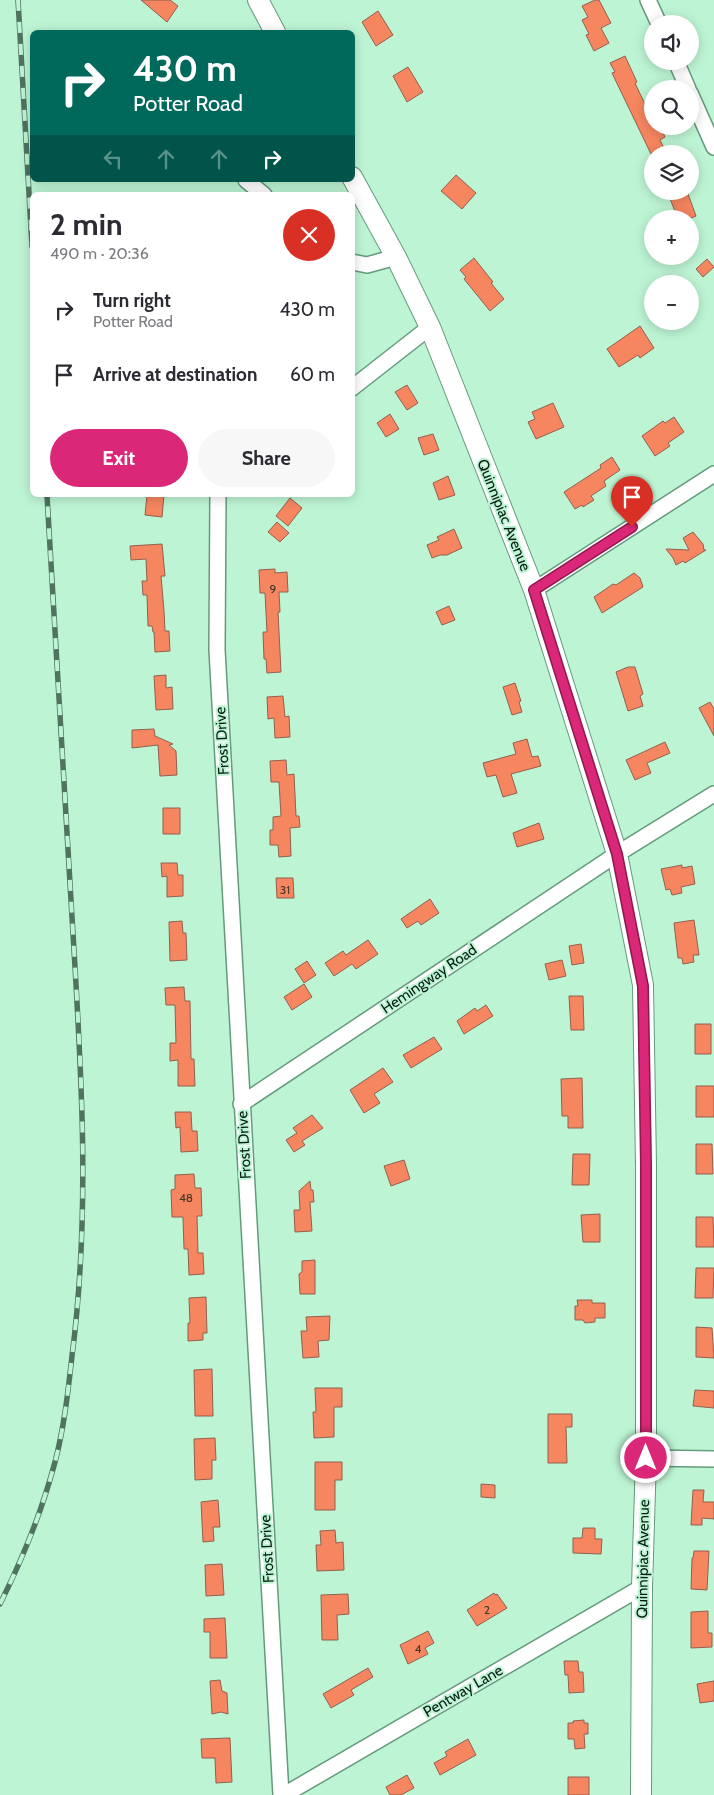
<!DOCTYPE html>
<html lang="en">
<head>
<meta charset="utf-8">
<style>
	body { margin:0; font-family:Cabin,sans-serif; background:#f7f7f7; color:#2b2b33; height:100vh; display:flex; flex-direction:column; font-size:19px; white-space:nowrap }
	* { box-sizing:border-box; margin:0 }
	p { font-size:16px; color:#7c7c81 }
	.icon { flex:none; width:28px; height:28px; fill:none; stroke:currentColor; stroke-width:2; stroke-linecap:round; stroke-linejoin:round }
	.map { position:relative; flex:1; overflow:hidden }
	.details { position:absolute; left:30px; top:192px; width:325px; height:305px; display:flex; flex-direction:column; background:#fff; border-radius:8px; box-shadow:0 2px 12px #0003 }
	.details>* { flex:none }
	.top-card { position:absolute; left:30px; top:30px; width:325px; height:152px; border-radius:8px; box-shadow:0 2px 12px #0003; background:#00695c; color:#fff; overflow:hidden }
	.tools { position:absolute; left:644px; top:15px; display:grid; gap:10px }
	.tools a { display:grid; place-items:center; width:55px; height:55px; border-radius:50%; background:#fff; box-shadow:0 2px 12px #0003; font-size:25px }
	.pin { position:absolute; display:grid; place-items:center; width:42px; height:42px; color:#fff; margin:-51px -21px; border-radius:50% 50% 50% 0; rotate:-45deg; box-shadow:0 0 5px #0007 }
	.pin .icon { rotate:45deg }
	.me { position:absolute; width:55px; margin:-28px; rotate:0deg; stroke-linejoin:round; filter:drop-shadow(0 0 4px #0008) }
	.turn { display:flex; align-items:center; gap:18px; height:105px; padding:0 20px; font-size:22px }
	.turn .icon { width:65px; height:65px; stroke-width:2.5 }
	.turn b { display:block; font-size:35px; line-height:42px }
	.lanes { display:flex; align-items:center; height:48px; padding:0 20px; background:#0003; justify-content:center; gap:25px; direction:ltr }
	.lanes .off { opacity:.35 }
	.round { display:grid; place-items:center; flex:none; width:52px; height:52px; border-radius:26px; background:#f7f7f7 }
	.headline { display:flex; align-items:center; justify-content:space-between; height:85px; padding:0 20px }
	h1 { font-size:30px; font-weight:700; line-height:38px }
	.cta { display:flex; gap:10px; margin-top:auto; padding:10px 20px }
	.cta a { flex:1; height:58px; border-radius:30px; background:#db2777; color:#fff; font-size:20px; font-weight:700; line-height:58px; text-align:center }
	.cta a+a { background:#f7f7f7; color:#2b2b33 }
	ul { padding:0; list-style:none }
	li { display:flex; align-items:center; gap:15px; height:65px; padding:0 20px }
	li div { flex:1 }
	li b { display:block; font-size:19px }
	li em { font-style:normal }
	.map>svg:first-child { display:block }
	.building { fill:#f68660; stroke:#925f4e }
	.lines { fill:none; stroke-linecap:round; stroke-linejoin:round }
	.minor-casing { stroke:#659a7c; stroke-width:18 }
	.major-casing { stroke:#659a7c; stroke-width:22 }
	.minor { stroke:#fff; stroke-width:15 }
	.major { stroke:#fff; stroke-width:20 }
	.rail-casing { stroke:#4f735f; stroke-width:5.5 }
	.rail { stroke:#bdf5d4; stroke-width:4; stroke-dasharray:11; stroke-linecap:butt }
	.route-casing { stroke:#8e194d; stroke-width:12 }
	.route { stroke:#db2777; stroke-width:9 }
	.labels { text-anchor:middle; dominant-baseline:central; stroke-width:4; stroke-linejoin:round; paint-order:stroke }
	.number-label { font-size:12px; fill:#433726 }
	.street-label { font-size:15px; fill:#071d12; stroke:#bdf5d4 }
</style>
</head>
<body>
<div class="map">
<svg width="714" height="1795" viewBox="0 0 714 1795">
	<rect width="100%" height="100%" fill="#bdf5d4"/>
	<path class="building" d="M141,0H170L178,6L167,22Z
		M595,0H599L611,23L601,28L609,43L594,51L586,35L589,34L582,20L588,17L582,6Z
		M378,11L393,35L376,46L362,22Z
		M625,56L637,82L635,83L652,119V126H660L665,137L660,140L664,148L651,154L612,73L615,72L610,63Z
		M408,67L423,92L407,102L393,76Z
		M456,175L476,193L462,209L441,191Z
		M682,191H687L696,216L689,219H678L669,196Z
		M474,258L493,282L491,283L504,299L490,311L464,279L466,277L460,270Z
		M707,259L714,267L703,277L696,269Z
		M640,326L654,348L640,358L638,355L619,367L607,349Z
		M407,385L418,403L407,410L395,392Z
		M553,403L564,427L536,439L528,422L535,419L532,412Z
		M390,414L399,429L386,437L377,423Z
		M674,417L684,432L668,443L670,446L655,456L642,436L663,421L665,423Z
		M433,434L439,450L424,455L418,438Z
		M612,457L620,470L604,481L606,486L591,496L594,500L583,507L582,505L575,509L564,492L601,468L600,465Z
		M448,476L455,495L439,500L433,483Z
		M147,495H164L162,517L145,515Z
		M290,498L302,508L288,526L276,516Z
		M277,522L289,533L280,542L268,532Z
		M454,529L462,548L447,555H440L432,558L427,545L439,540L437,537Z
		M693,532L703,544L704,550H706L685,563L683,561L676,565L673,558L666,549L689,550L683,538Z
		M162,544L165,576H161L164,611L165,631H169L170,651L155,652L154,632H153L152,626H148L147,595H143L142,581H147L146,559L131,560L130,546Z
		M275,569V573L287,572L288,592H279L280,612H278L281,672L267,673L266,659H264L263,632H267L265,593H260L259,570Z
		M634,573L640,578L643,587L602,613L594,597L613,584L616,585Z
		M449,606L455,620L442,625L436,612Z
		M628,667H635L643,694L640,696L643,706L628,711L616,672Z
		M166,675V688L172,687L173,709L156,710L154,676Z
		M515,683L521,701L519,702L522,712L512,715L503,687Z
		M283,696L285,717L289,716L290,737L275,738L274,718L268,719L267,697Z
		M710,702L714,709V736L699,708Z
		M154,729L155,736L173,744L169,745L176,751L177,775L160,776L158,745L132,748V730Z
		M527,739L532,757L538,756L541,766L511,774L517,793L503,797L496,775L487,777L483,763L516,754L513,743Z
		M665,742L670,753L647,763L651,773L635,780L626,760Z
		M286,760L287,775L294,774L296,816H299L300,827L290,828L291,856L279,857L278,845H270V830H273V817L281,816L279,782H271L270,761Z
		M163,808H180V834H163Z
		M539,823L544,839L517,847L513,833Z
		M161,863H177L178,875H183V896L167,897V876L162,877Z
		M682,865V868L692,866L695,884L681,887L682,893L672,895L670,889L666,890L661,869Z
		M276,878H293L294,898H277Z
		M430,899L439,913L421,925L418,921L407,928L401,919Z
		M694,920L699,955H693L694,962L683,964L682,958H678L674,923Z
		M182,921L183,933H186L187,960L170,961L169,922Z
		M368,940L378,954L356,969L352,964L334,976L325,963L343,951L346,955Z
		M581,944L584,963L572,965L569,946Z
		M562,960L566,976L549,980L545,964Z
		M307,961L316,975L304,983L295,969Z
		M304,984L312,997L292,1010L284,997Z
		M184,987L185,1001H190L191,1059H194L195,1086H178V1060L170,1061V1043H176L175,1005H166L165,988Z
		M569,996H583L584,1030H571Z
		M486,1005L493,1016L464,1034L457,1021L475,1008L477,1011Z
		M695,1024H711V1054H695Z
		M434,1037L442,1049L411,1068L403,1055Z
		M383,1068L393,1082L374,1094L380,1103L364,1113L350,1090Z
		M582,1078L583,1128H568V1116H562L561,1079Z
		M696,1086H714V1117H696Z
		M175,1112H191L192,1131H197L198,1151L181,1152L180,1127L176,1128Z
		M312,1115L323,1128L302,1141L305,1145L294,1152L286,1140L297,1133L293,1128Z
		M696,1144H712L713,1174H696Z
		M573,1154H590L589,1185H572Z
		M404,1160L410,1179L391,1186L384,1166Z
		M194,1174L195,1188H201L202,1216H197L198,1253H203L204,1274L189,1275L188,1249H184L183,1217H172L171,1190L175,1189V1175Z
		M310,1181L311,1190H313L314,1202H310L312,1231L295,1232L294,1210H300L299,1191Z
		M600,1214V1242H583L581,1215Z
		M696,1217H713L714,1247H696Z
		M315,1260V1294H300L299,1274L302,1272V1261Z
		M696,1268H714L713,1298H695Z
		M206,1297L207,1333H203V1340L188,1341V1323H190L189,1298Z
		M577,1300H592V1303H605V1318H595V1322L585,1323L583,1320H575V1306H578Z
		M330,1316L329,1340L318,1341L319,1357L303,1358L301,1331H307L306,1317Z
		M696,1327L712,1328L714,1358L696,1357Z
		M212,1369L213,1416H195L194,1370Z
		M315,1388H342V1407H334V1437L314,1438L313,1412H316Z
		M695,1390L714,1391V1408L693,1406Z
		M548,1414H572V1427H566L567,1463H548Z
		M215,1438L216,1460H212V1479L195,1480L194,1439Z
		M315,1462H342V1480H335V1510H315Z
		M481,1484L495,1485V1498L481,1497Z
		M693,1490H704L703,1502H714V1519L702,1518V1525H691Z
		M218,1500L220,1527H213L214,1541L203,1542L201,1502Z
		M583,1528H595V1539H602L601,1554L573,1553V1538H582Z
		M335,1530L336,1543L343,1542L344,1570L317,1571L316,1545H321L320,1531Z
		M694,1551H709L707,1590L691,1589L692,1558H693Z
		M222,1564L224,1595L206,1596L205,1565Z
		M494,1593L495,1595L497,1594L507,1608L477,1626L467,1610Z
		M348,1594L349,1614L337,1615L338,1640H322L321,1595Z
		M708,1611V1633H712V1647L691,1648V1612Z
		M225,1618L227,1658H210V1632H204V1619Z
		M428,1631L434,1643L425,1648L428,1654L408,1664L400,1645Z
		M564,1661H578L579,1672H583L584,1692L569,1693L568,1675H565Z
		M368,1668L373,1677L351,1690L354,1695L331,1708L323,1694Z
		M220,1680L222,1691L227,1693L228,1714L221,1712L212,1714L210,1681Z
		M714,1681V1701L700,1703L697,1684Z
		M584,1720V1723H588V1734H584L585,1748L575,1749L574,1739H568V1723H573V1721Z
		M230,1738L232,1782L216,1783L215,1758H202L201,1739Z
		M468,1739L476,1755L440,1775L434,1763L447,1756L445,1752Z
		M407,1775L414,1788L401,1795H390L386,1787Z
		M568,1777H589V1795H568Z"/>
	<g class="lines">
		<g class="minor-casing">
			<path id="minor" d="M648,0L659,24
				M676,61L688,89
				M690,93L714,147
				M246,180L264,195
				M352,262L367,265L396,257
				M352,388L430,327
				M218,495L217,650L281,1795
				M534,590L714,474
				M241,1104L617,854L714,794
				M646,1458L714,1459
				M284,1795L642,1587"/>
		</g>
		<g class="major-casing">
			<path id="major" d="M258,0L275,32
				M352,177L396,257L430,327L534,590L617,854L643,985L646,1165V1458L642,1587L641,1795"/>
		</g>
		<use href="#minor" class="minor"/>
		<use href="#major" class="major"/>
		<g class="rail-casing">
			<path id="rail" d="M18,0L32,246
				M0,1604C23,1558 42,1511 55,1462C64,1428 68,1392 72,1356C91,1209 81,1065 72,917C64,777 55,636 47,495"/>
		</g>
		<use href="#rail" class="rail"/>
	</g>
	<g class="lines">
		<g class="route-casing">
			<path id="route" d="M632,527L534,590L617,854L643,986L646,1165V1458"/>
		</g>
		<use href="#route" class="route"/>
	</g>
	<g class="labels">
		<g class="number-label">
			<text x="273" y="588">9</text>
			<text x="285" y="889">31</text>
			<text x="186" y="1197">48</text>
			<text x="487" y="1609">2</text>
			<text x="418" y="1648">4</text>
		</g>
		<g class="street-label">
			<text transform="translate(504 515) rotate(68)">Quinnipiac Avenue</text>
			<text transform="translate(222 741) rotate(-93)">Frost Drive</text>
			<text transform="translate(429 979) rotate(-34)">Hemingway Road</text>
			<text transform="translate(244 1145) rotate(-93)">Frost Drive</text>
			<text transform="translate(267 1549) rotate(-93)">Frost Drive</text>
			<text transform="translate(643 1559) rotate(-89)">Quinnipiac Avenue</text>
			<text transform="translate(463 1691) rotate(-30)">Pentway Lane</text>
		</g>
	</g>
</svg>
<div class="tools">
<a><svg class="icon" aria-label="sound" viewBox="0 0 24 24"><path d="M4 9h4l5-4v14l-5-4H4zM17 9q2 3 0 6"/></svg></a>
<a><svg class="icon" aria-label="search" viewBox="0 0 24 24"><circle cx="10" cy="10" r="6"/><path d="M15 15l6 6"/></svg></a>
<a><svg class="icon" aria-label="layers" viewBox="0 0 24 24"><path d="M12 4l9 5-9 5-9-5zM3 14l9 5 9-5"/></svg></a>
<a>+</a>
<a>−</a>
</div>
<div class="pin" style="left:632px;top:527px;background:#d93025"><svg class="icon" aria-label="arrive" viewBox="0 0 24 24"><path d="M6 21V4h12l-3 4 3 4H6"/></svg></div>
<svg class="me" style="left:646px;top:1458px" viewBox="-20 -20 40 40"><circle r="17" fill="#db2777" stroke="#fff" stroke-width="3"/><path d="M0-11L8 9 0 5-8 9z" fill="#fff"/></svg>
<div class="top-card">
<div class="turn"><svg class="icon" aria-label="right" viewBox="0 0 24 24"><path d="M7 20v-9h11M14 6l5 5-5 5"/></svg><div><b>430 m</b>Potter Road</div></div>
<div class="lanes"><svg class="icon off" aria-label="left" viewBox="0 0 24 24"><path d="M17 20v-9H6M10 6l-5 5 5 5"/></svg><svg class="icon off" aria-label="ahead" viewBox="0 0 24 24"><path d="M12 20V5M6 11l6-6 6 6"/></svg><svg class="icon off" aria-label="ahead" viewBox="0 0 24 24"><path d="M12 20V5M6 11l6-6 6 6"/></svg><svg class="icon" aria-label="right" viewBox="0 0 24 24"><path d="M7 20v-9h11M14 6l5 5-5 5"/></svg></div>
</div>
<section class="details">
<div class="headline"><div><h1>2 min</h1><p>490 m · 20:36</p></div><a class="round" style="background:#d93025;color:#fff"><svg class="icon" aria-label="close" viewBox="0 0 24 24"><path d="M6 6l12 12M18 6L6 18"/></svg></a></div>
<ul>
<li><svg class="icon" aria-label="right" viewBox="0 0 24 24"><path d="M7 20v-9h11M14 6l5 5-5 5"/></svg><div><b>Turn right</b><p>Potter Road</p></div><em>430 m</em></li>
<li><svg class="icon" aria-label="arrive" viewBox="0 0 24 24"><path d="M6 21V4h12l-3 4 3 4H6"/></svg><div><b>Arrive at destination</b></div><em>60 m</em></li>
</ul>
<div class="cta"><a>Exit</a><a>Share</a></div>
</section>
</div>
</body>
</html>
